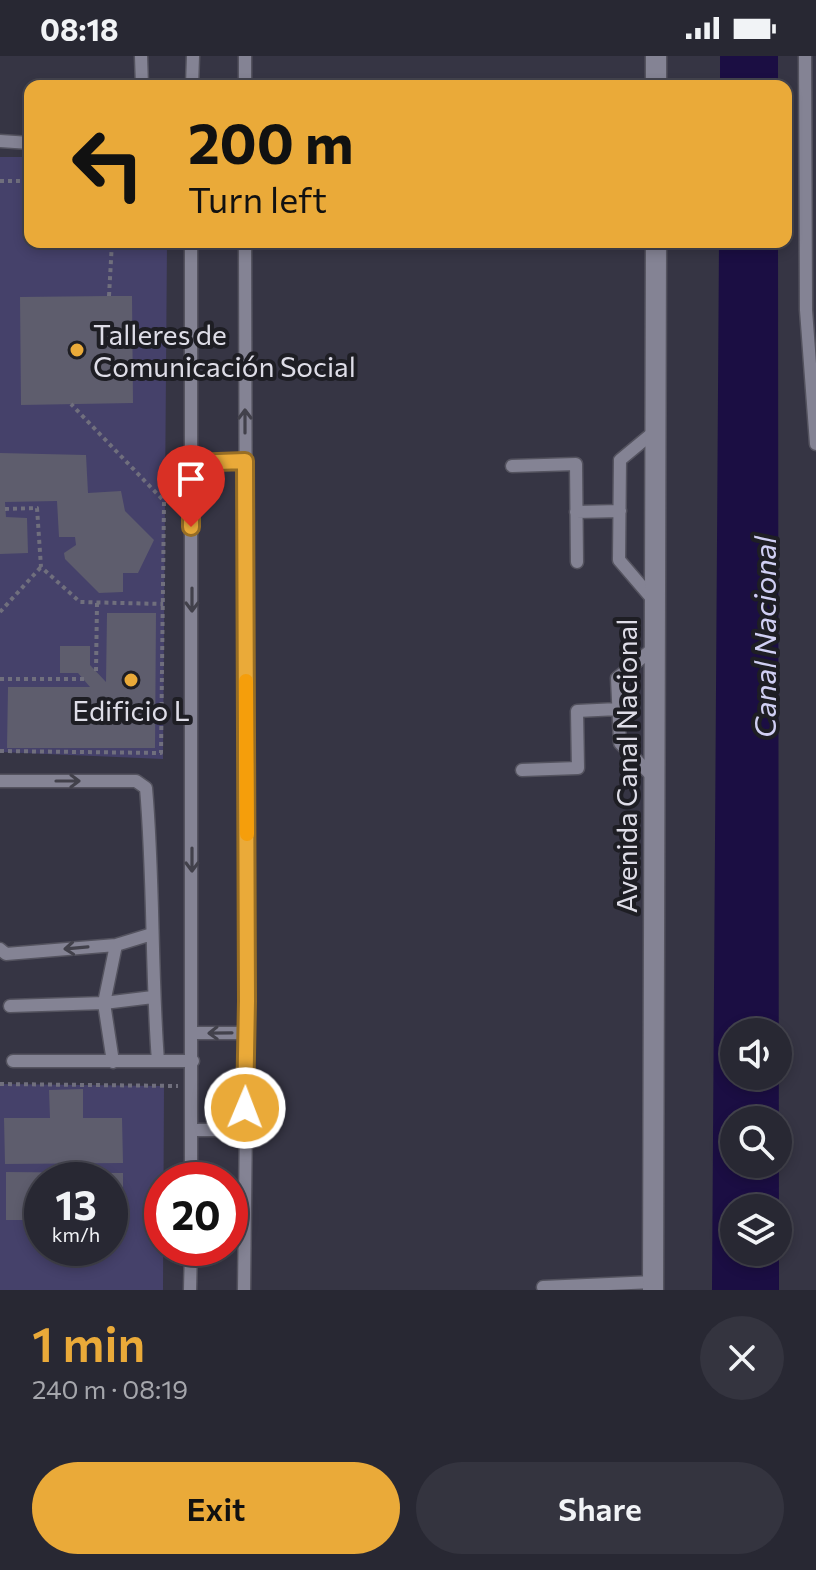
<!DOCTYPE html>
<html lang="en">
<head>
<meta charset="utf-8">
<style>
	body { margin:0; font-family:Commissioner,sans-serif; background:#34343f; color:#f1f3f6; height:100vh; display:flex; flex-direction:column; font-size:30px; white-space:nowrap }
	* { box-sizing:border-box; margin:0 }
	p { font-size:26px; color:#a5a6ac }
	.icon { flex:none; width:44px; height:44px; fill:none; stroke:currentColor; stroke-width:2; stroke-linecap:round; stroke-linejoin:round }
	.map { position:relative; height:1234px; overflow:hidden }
	.details { display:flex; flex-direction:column; background:#282833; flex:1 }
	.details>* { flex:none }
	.top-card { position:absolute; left:24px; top:24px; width:768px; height:168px; border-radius:16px; box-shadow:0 4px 12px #0003,0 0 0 2px #44444e; background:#eaaa39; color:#111; overflow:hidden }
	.fabs { position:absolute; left:720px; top:962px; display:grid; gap:16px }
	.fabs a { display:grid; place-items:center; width:72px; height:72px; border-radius:50%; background:#282833; box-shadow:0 4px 12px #0003,0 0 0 2px #44444e; font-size:40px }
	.speed { position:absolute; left:24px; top:1106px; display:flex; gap:16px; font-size:40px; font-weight:700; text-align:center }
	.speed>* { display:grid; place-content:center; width:104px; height:104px; border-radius:50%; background:#282833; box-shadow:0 4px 12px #0003,0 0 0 2px #44444e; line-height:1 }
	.speed small { font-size:20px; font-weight:400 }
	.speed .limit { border:12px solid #d22; background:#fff; color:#111 }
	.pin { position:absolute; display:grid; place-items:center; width:68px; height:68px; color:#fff; margin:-82px -34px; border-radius:50% 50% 50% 0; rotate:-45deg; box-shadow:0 0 8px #0007 }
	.pin .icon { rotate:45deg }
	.me { position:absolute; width:88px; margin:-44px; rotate:1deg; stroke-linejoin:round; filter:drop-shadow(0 0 6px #0008) }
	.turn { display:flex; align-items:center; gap:28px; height:168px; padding:0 32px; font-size:36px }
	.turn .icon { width:104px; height:104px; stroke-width:2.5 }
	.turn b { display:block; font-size:56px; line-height:68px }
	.round { display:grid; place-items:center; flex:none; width:84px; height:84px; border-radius:42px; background:#34343f }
	.overview { display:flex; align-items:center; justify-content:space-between; height:136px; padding:0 32px }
	h1 { font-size:48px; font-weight:600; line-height:60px; color:#eaaa39 }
	.cta { display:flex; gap:16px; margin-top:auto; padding:16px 32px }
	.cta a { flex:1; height:92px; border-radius:48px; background:#eaaa39; color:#111; font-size:32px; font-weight:600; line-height:92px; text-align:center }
	.cta a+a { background:#34343f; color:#f1f3f6 }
	.status { display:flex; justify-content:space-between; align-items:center; height:56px; padding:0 40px; background:#282833; direction:ltr }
	.status svg { height:22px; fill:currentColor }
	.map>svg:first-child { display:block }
	.green { fill:#45416a; fill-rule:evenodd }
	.water { fill:#1b0e43; fill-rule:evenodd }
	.building { fill:#5e5d6d }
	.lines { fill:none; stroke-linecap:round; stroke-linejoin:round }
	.service-casing { stroke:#54535f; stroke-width:15 }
	.secondary-casing { stroke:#54535f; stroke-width:23 }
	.path { stroke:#706f7d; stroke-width:4; stroke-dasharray:4 4; stroke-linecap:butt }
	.service { stroke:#848394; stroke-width:12 }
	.secondary { stroke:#848394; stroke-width:20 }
	.oneway { stroke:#42414b }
	.route-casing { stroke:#986e25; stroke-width:20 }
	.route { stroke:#eaaa39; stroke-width:14 }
	.slow { stroke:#f59e0b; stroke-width:14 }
	.poi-dot { fill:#eaaa39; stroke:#1e1e24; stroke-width:3 }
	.labels { text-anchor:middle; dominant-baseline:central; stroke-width:8; stroke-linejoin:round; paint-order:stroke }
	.poi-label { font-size:28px; fill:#dedde7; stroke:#1e1e24; text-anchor:start }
	.street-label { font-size:28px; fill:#dedde7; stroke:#1e1e24 }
	.water-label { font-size:30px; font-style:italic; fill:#d0cff3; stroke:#1e1e24 }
</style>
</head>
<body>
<div class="status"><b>08:18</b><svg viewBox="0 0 49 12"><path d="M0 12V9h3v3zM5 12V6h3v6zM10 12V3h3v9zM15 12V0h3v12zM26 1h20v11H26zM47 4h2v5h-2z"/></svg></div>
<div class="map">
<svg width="816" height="1234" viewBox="0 0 816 1234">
	<rect width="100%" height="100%" fill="#363544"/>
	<path class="green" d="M0,101H30V186H167L163,703L0,696Z
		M0,1028L164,1030L163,1234H0ZM42,1124H110V1192H42Z"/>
	<path class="water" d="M720,0H778V30H720Z
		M719,186H778L779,1234H712ZM734,976H778V1020H734ZM734,1064H778V1108H734ZM734,1152H778V1196H734Z"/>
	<path class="building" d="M109,240H132L133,347L21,349L20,241Z
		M0,397L86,399L88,437L121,435L125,455L154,484L138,517H123V536L99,537L65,503L64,497L76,489L75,481H59L57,445L5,446L6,461L27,462L28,497L0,498Z
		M107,557H156L155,692H7L8,631H90L78,617H60V590H90V609L106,626Z
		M83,1033V1062H122L123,1107L5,1108L4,1062H50L49,1034Z
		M6,1116L123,1117V1164H110V1124H42V1164H6Z"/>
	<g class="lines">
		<g class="service-casing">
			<path id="service" d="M141,0L142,30
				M805,0L806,254L816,388
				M192,30L193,0
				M245,30V0
				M0,85L30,87
				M191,186V1124
				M191,407L245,405
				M512,410L576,408L577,506
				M576,456L620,455
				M655,546L619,504L620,404L655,375
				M522,714L578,712L577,655L618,653
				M654,722L620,687L617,622L655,591
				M0,725H136L146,732C154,823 151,914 158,1005
				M0,893L6,898L116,889L152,878
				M10,950L104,947L153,941
				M193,977H247
				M13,1005H193
				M113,1006L104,947L116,889
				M192,1074H246
				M543,1231L653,1226
				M190,1234L191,1192
				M244,1234L247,977L245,186"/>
		</g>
		<g class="secondary-casing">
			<path id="secondary" d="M656,30V0
				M653,1234L656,186"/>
		</g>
		<path class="path" d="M0,125H30
			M109,240L112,186
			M5,453L37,452L41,511L80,546L163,548
			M0,556L41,511
			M96,615L97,547
			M0,623H84
			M0,695L161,697L164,445L71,348
			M0,1028L178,1030"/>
		<use href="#service" class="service"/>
		<use href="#secondary" class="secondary"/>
	</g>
	<defs><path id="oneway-shaft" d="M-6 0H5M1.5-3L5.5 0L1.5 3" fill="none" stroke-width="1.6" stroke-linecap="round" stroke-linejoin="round" transform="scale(2)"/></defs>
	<g class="oneway">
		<use href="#oneway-shaft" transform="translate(245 365) rotate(-90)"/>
		<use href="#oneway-shaft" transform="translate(192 544) rotate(90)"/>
		<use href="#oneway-shaft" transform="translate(68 725)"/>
		<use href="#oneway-shaft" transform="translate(192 804) rotate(90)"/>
		<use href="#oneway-shaft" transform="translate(76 892) rotate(175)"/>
		<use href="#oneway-shaft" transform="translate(220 977) rotate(179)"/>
	</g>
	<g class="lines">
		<g class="route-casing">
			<path id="route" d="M191,471V407L245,405L247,945L245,1052"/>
		</g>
		<use href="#route" class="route"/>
		<path class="slow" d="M246,625L247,778"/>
	</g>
	<g class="poi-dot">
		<circle cx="77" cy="294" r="8"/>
		<circle cx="131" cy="624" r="8"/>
	</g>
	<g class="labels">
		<g class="poi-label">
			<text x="93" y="278">Talleres de<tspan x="93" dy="32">Comunicación Social</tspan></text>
			<text x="131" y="654" text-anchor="middle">Edificio L</text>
		</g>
		<g class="street-label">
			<text transform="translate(626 710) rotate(-90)">Avenida Canal Nacional</text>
		</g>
		<g class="water-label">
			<text transform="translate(763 581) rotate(-90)">Canal Nacional</text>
		</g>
	</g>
</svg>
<div class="fabs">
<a><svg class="icon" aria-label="sound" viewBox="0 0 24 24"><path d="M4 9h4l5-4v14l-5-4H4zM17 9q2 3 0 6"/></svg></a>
<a><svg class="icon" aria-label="search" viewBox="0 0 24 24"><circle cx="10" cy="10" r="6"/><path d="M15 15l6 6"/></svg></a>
<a><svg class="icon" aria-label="layers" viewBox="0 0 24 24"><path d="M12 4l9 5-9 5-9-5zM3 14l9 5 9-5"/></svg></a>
</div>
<div class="speed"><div>13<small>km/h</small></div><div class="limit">20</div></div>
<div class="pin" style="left:191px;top:471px;background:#d93025"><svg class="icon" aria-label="arrive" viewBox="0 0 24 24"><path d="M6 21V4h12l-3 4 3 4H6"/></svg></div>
<svg class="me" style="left:245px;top:1052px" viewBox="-20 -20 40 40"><circle r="17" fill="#eaaa39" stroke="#fff" stroke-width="3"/><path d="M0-11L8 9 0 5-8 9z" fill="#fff"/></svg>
<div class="top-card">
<div class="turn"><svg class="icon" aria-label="left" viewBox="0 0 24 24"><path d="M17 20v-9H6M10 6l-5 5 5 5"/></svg><div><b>200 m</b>Turn left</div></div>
</div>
</div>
<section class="details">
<div class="overview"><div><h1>1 min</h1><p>240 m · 08:19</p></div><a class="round"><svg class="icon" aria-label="close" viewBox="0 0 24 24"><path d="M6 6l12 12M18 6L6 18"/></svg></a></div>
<div class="cta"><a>Exit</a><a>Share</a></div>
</section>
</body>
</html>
